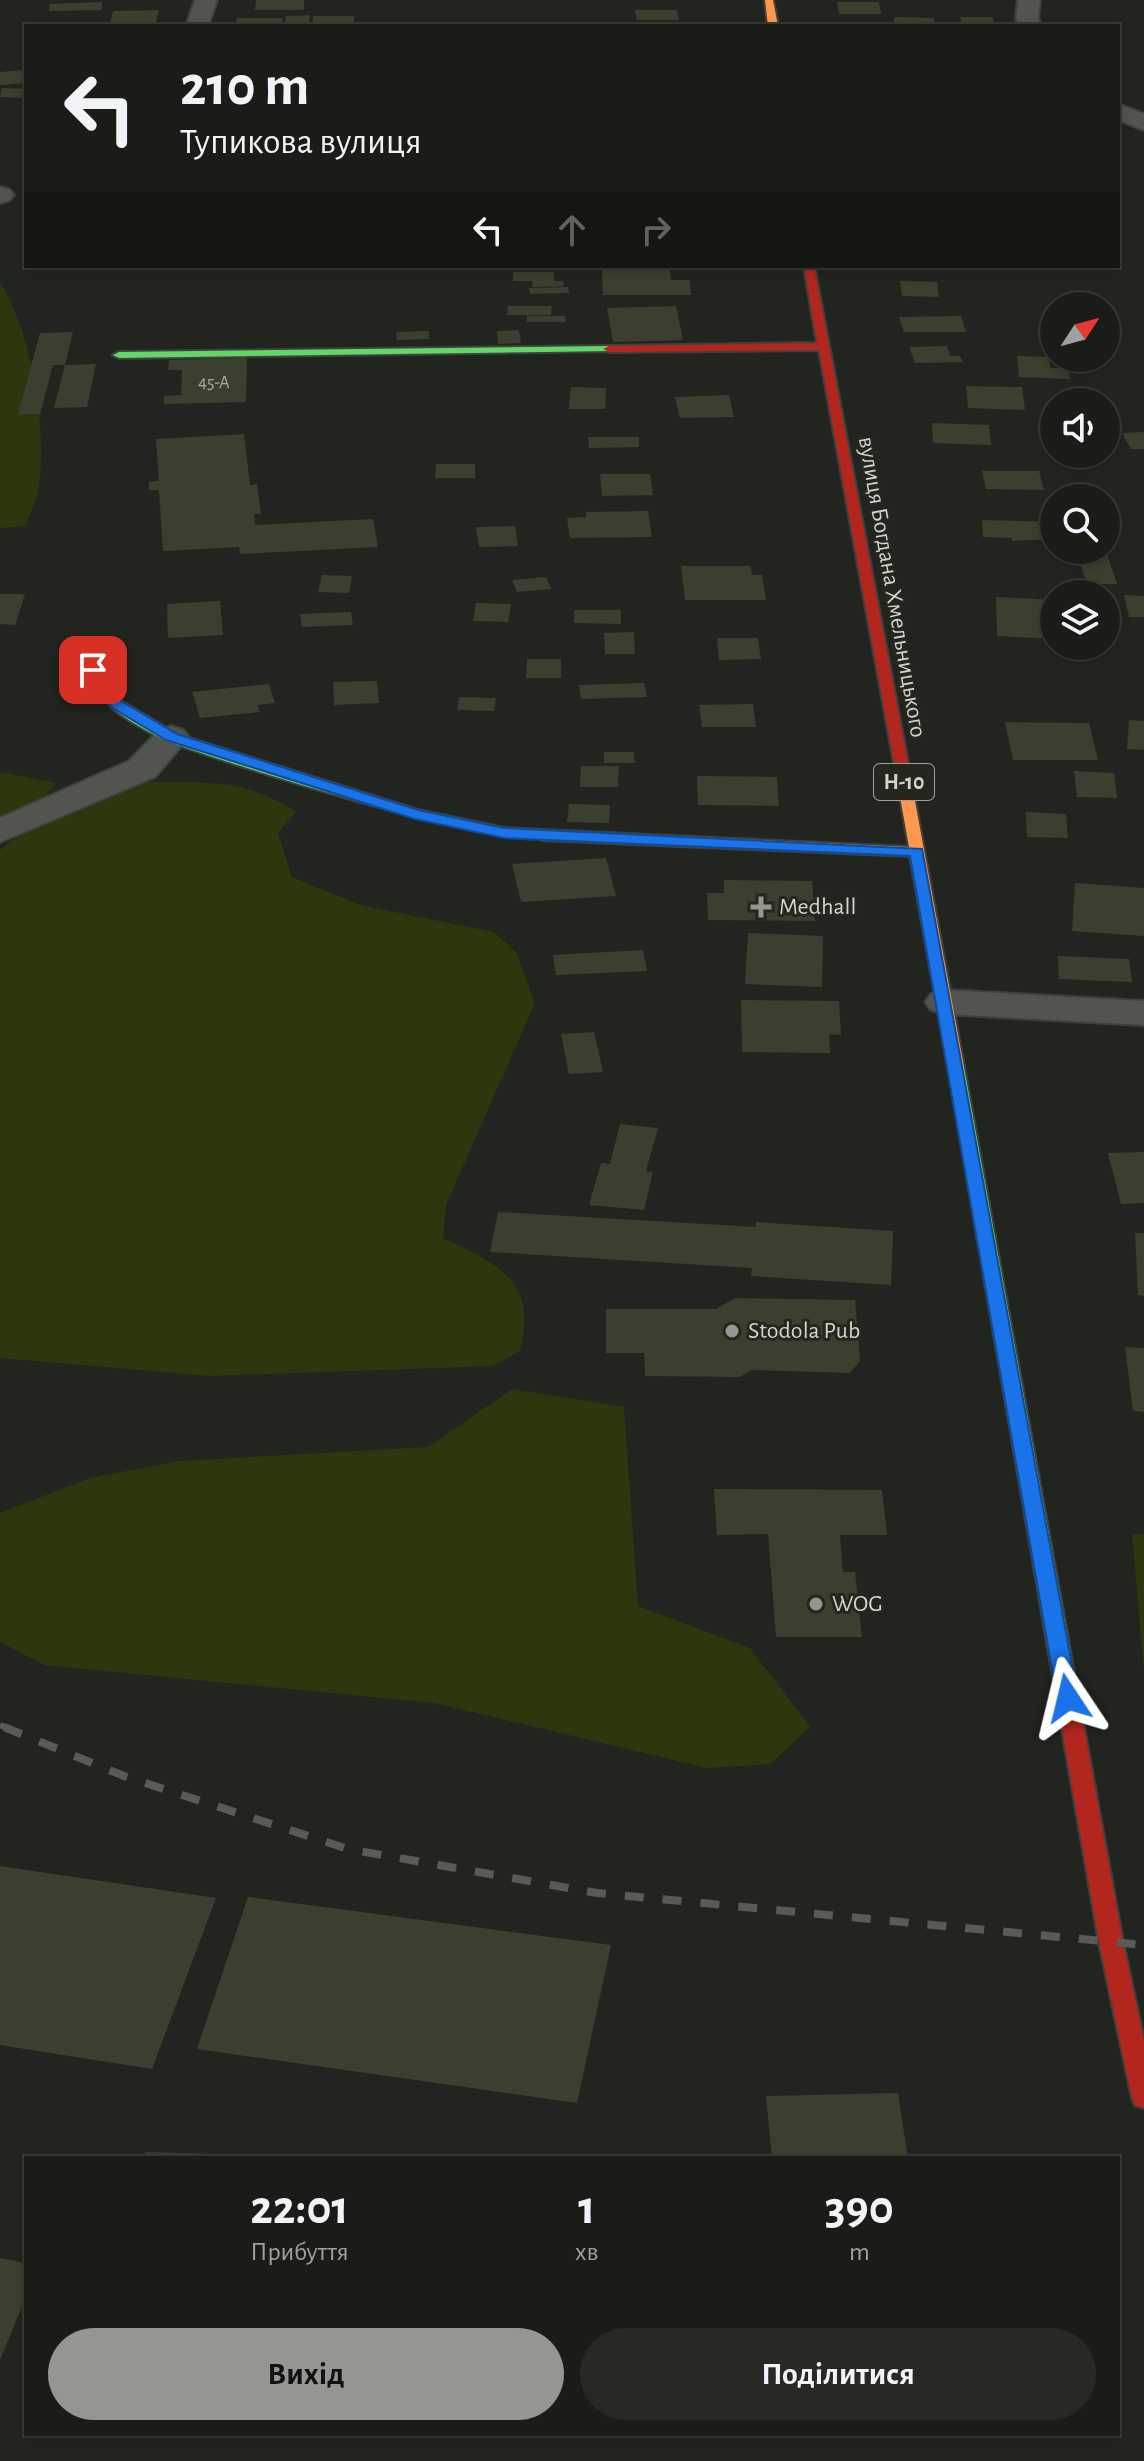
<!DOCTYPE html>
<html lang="uk">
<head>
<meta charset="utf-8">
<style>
	body { margin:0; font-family:"Alegreya Sans",sans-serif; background:#272924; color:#f1f3f6; height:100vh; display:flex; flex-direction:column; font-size:30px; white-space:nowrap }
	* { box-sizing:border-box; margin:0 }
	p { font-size:26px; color:#9fa1a1 }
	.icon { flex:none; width:44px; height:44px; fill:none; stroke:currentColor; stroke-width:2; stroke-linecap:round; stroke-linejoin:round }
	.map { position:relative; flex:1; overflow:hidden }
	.panel { position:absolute; left:24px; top:2156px; width:1096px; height:280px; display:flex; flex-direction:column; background:#1a1c17; border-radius:0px; box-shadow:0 4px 12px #0003,0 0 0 2px #383a36 }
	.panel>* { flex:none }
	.guide { position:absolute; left:24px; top:24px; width:1096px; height:244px; border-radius:0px; box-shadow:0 4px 12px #0003,0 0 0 2px #383a36; background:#1a1c17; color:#f1f3f6; overflow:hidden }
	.needle { width:52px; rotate:54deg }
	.fabs { position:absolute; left:1040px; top:292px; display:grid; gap:16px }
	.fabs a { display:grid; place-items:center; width:80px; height:80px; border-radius:50%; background:#1a1c17; box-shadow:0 4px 12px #0003,0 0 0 2px #383a36; font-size:40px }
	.pin { position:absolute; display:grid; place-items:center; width:68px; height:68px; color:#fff; margin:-34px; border-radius:16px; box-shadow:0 4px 12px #0006 }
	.me { position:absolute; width:88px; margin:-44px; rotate:350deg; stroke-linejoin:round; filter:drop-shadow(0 0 6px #0008) }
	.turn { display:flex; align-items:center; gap:28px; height:168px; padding:0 24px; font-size:36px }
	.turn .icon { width:104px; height:104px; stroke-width:2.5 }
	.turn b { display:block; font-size:56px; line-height:68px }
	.lanes { display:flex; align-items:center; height:76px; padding:0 24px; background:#0003; justify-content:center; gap:40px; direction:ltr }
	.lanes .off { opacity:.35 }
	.eta { display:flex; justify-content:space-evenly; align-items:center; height:136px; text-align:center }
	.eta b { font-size:48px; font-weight:700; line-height:56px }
	.action { display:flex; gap:16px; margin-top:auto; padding:16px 24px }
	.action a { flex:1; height:92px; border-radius:48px; background:#949791; color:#111; font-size:32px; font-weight:700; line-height:92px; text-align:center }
	.action a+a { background:#272924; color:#f1f3f6 }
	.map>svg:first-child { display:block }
	.green { fill:#2b370c }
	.building { fill:#3a3f2f }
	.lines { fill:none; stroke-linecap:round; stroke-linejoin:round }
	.street-casing { stroke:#3f413c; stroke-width:4 }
	.fast-casing { stroke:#3f413c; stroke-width:4 }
	.slow-casing { stroke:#3f413c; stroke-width:4 }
	.jam-casing { stroke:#3f413c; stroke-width:4 }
	.street { fill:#525450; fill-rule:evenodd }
	.fast { fill:#63d668; fill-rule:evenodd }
	.slow { fill:#ff974d; fill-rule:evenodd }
	.jam { fill:#b3261e; fill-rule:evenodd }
	.rail-far1 { stroke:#595b56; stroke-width:6; stroke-dasharray:15 15; stroke-linecap:butt }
	.rail { stroke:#595b56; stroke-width:8; stroke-dasharray:19 19; stroke-linecap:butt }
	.route { fill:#1a73e8; stroke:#114b97; stroke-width:2 }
	.poi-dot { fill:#949791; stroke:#23271d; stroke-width:3 }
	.labels { text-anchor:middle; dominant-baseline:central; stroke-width:6; stroke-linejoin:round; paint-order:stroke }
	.far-number-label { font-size:18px; fill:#acafa6 }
	.shield { fill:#23271d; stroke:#9ea099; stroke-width:2 }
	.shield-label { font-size:22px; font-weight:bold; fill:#d2d4ce }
	.street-label { font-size:24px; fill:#d2d4ce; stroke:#23271d }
	.poi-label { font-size:24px; fill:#d2d4ce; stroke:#23271d; text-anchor:start }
</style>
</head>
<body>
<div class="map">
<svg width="1144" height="2461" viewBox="0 0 1144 2461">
	<rect width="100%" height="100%" fill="#22251f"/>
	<path class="green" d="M0,282C32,333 47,426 39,485C38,499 30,513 25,526L0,528Z
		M0,772L56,783L39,804L0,818Z
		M148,782C207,783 245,778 296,812L278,833L292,877L360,905L494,932L516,952L535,1003L446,1205L443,1238C499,1265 538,1280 520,1351L493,1366L209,1376L0,1358V850L28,828Z
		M512,1389L624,1407L638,1606L750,1648L810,1727L770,1764L707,1768L434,1703L44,1665L0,1642V1513L90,1478L180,1461L428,1447Z
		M1132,1533L1144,1535V1672Z"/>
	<path class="building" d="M256,0H304V10H255Z
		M102,2V10L49,11L50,4Z
		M837,2H879L881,14H839Z
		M159,10L155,26H109L113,11Z
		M635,10H677L679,20H637Z
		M310,15L308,26H284L286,16Z
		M313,16H354V24H312Z
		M894,17L934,18V26H894Z
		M960,17H992L994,22H961Z
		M237,18H283L281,26H235Z
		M23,70L26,83L0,85V72Z
		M2,88L26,89V98L0,97Z
		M602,266H669L671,280H690L691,295H603Z
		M513,272H554V281H563L564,286L533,287L532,281H513Z
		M900,281L937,282L939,297L902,296Z
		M568,287L569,293L530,294L529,288Z
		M508,306H552L551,315H507Z
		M676,306L683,340L613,342L607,308Z
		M527,316H565L566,322H527Z
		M961,316L966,332H904L899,317Z
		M519,330L521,343L498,344L497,331Z
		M429,331V339L397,340L396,332Z
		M73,332L65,365H53L40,414H18L40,333Z
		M947,346L950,356H960L963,362L915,363L909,347Z
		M1017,356L1049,357L1050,368H1069L1070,379L1019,377Z
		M247,358L246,402L164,404V396L181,395L182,370H168L169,360Z
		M96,364L87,407L54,408L65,365Z
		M966,386L1022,387L1025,410L968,408Z
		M571,387L606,388L605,409H569Z
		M729,395L734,417L680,418L675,397Z
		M932,423L989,425L991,445L933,443Z
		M1144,432V449H1131L1122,433Z
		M244,434L250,485L257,484L261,514H254L255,525L373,519L378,547L240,554L239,547L163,551L159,490H149V482L159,481L156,439Z
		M588,437H639V447L589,448Z
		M436,464H475V478H435Z
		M982,471H1039L1044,490L986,489Z
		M600,474H650L653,495L602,496Z
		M648,511L652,537L570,538L567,518L586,517V512Z
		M982,520L1054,522V539L1012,541V538L983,537Z
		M515,526L518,546L479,547L476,527Z
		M1077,554H1107L1117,584H1087Z
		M681,566H751L752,575H762L766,600H685Z
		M322,575L352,576L349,593L318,592Z
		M546,577L551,589L517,592L512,580Z
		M0,594H25L15,625L0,624Z
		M1124,595L1144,596V617H1129Z
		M996,597L1054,600V639L997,636Z
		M220,601L223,635L168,638L167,604Z
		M476,603L511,604L508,622L473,621Z
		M574,610H621V624L574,623Z
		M351,612L353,625L302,627L300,614Z
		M634,632L635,654H605L604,633Z
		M717,638H758L761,659L719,660Z
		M527,659H561V678H526Z
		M377,681L379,703L334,705L333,682Z
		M644,683L647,697L581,699L579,685Z
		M269,684L275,703L257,705L260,712L200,718L192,692Z
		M459,697L496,698L494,711L457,710Z
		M753,704L756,727H702L699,705Z
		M1129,720L1144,721V750L1127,749Z
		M1005,722L1089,723L1098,760H1013Z
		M604,752H634L635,763H604Z
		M581,766H619L618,787H580Z
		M1074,771L1114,773L1117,798L1077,797Z
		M697,776L777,777L779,806L698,805Z
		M569,804L610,805L609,823L567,822Z
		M1026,812L1066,814L1068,838L1027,837Z
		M606,858L616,896L521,902L512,864Z
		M724,880L812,881L815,921L708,920L707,893H724Z
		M1075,883L1144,888V936L1072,931Z
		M748,933L823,936L822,987L745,984Z
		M643,950L647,971L556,975L553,955Z
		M1058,956L1129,959L1132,982L1059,979Z
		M741,1000L839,1001L841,1035L829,1034L830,1053L742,1052Z
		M594,1032L603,1072L569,1074L561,1034Z
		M620,1124L658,1128L646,1171L653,1172L644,1210L589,1205L601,1163L610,1164Z
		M1144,1152V1203L1121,1204L1108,1153Z
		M498,1212L756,1227V1222L893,1231L891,1285L751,1276L752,1268L490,1252Z
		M1135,1233H1144V1296L1138,1295Z
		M736,1298L855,1300L860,1361L850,1373L752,1370L740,1377L645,1376L644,1353H606V1309H716Z
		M1125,1347L1144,1348V1412L1133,1411Z
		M714,1489L882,1490L887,1535H840L843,1572H855L862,1637H776L768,1534L717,1535Z
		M0,1866L216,1898L152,2069L0,2045Z
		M248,1897L611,1945L577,2103L197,2049Z
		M898,2093L908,2158H772L766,2096Z
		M145,2152L260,2155V2158H144Z
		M0,2258L26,2263V2297L0,2360Z"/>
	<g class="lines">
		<g class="street-casing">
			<path id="street" d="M195,0H217L208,26H186Z
				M1018,0H1040L1038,18L1041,26H1019L1016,18Z
				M1118,104L1144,114V130L1118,120Z
				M0,187L10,190L14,195L10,200L0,203Z
				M171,726L183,730L189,737L155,777L0,842V818L129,761L159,730Z
				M945,990L1144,1001V1025L945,1014L931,1010L925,1002L931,994Z"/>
		</g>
		<g class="fast-casing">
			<path id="fast" d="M609,346L613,347V351L119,358L113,355L119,352Z
				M93,666L98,667L121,701L176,734L418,810L504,828L542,830L550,835C523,858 213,759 167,741C153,735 120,716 110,706C101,696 94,681 86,670Z
				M956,1062L964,1067L1076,1683L1073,1688H1057L1054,1683L948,1067Z"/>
		</g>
		<g class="slow-casing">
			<path id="slow" d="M765,0H773L778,26H768Z
				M901,759L908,763L964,1067L956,1072L948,1067L910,856L542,840L534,835L542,830L909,847L894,763Z"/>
		</g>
		<g class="jam-casing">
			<path id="jam" d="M804,266H814L908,763L901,767L894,763L819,350L609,352L603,349L609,346L817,343Z
				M1065,1676L1073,1678L1076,1683L1123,1942L1144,2041V2108L1135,2105L1132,2098L1099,1942L1054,1683L1057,1678Z"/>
		</g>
		<use href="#street" class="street"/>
		<use href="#fast" class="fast"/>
		<use href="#slow" class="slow"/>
		<use href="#jam" class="jam"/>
		<path class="rail-far1" d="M0,1725L9,1729"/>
		<path class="rail" d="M4,1727L124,1776L348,1849L597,1893L1144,1945"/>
	</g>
	<path class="route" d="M93,666L98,667L121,701L177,734L418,810L504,828L922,849L1078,1698L1075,1704H1060L1057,1698L910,856L504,838L415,819L166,740L111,707L86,670Z"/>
	<g class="poi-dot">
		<path d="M757 895h8v8h8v8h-8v8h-8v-8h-8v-8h8z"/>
		<circle cx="732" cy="1331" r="8"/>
		<circle cx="816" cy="1604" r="8"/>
	</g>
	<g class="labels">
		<g class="far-number-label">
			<text x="214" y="383">45-А</text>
		</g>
		<rect class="shield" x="874" y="764" width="60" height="36" rx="6"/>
		<g class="shield-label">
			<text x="904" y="782">Н-10</text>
		</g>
		<g class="street-label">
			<text transform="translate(892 587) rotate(80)">вулиця Богдана Хмельницького</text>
		</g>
		<g class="poi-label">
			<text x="779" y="907">Medhall</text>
			<text x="748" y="1331">Stodola Pub</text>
			<text x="832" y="1604">WOG</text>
		</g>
	</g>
</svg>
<div class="fabs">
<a><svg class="needle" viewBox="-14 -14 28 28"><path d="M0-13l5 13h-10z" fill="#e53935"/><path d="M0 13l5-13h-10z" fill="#9fa1a1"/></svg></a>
<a><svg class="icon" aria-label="sound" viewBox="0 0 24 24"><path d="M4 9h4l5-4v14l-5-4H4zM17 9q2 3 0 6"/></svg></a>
<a><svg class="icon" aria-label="search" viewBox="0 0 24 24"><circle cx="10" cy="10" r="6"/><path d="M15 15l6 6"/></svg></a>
<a><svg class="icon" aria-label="layers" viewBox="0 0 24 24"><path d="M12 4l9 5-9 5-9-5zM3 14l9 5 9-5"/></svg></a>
</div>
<div class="pin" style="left:93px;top:670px;background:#d93025"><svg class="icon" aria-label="arrive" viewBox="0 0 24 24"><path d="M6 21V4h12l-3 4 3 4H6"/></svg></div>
<svg class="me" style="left:1068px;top:1698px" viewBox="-20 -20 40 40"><path d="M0-17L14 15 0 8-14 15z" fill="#1a73e8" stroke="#fff" stroke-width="4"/></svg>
<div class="guide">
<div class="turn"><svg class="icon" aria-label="left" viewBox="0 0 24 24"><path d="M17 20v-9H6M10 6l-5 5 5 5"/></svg><div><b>210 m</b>Тупикова вулиця</div></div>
<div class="lanes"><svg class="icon" aria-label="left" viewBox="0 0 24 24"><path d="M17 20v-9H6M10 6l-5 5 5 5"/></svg><svg class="icon off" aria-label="ahead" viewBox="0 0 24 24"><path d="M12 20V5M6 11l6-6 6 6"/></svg><svg class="icon off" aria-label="right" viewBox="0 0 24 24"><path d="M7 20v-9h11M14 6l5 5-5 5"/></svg></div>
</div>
<section class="panel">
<div class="eta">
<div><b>22:01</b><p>Прибуття</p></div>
<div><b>1</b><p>хв</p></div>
<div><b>390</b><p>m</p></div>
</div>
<div class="action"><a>Вихід</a><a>Поділитися</a></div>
</section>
</div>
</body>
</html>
